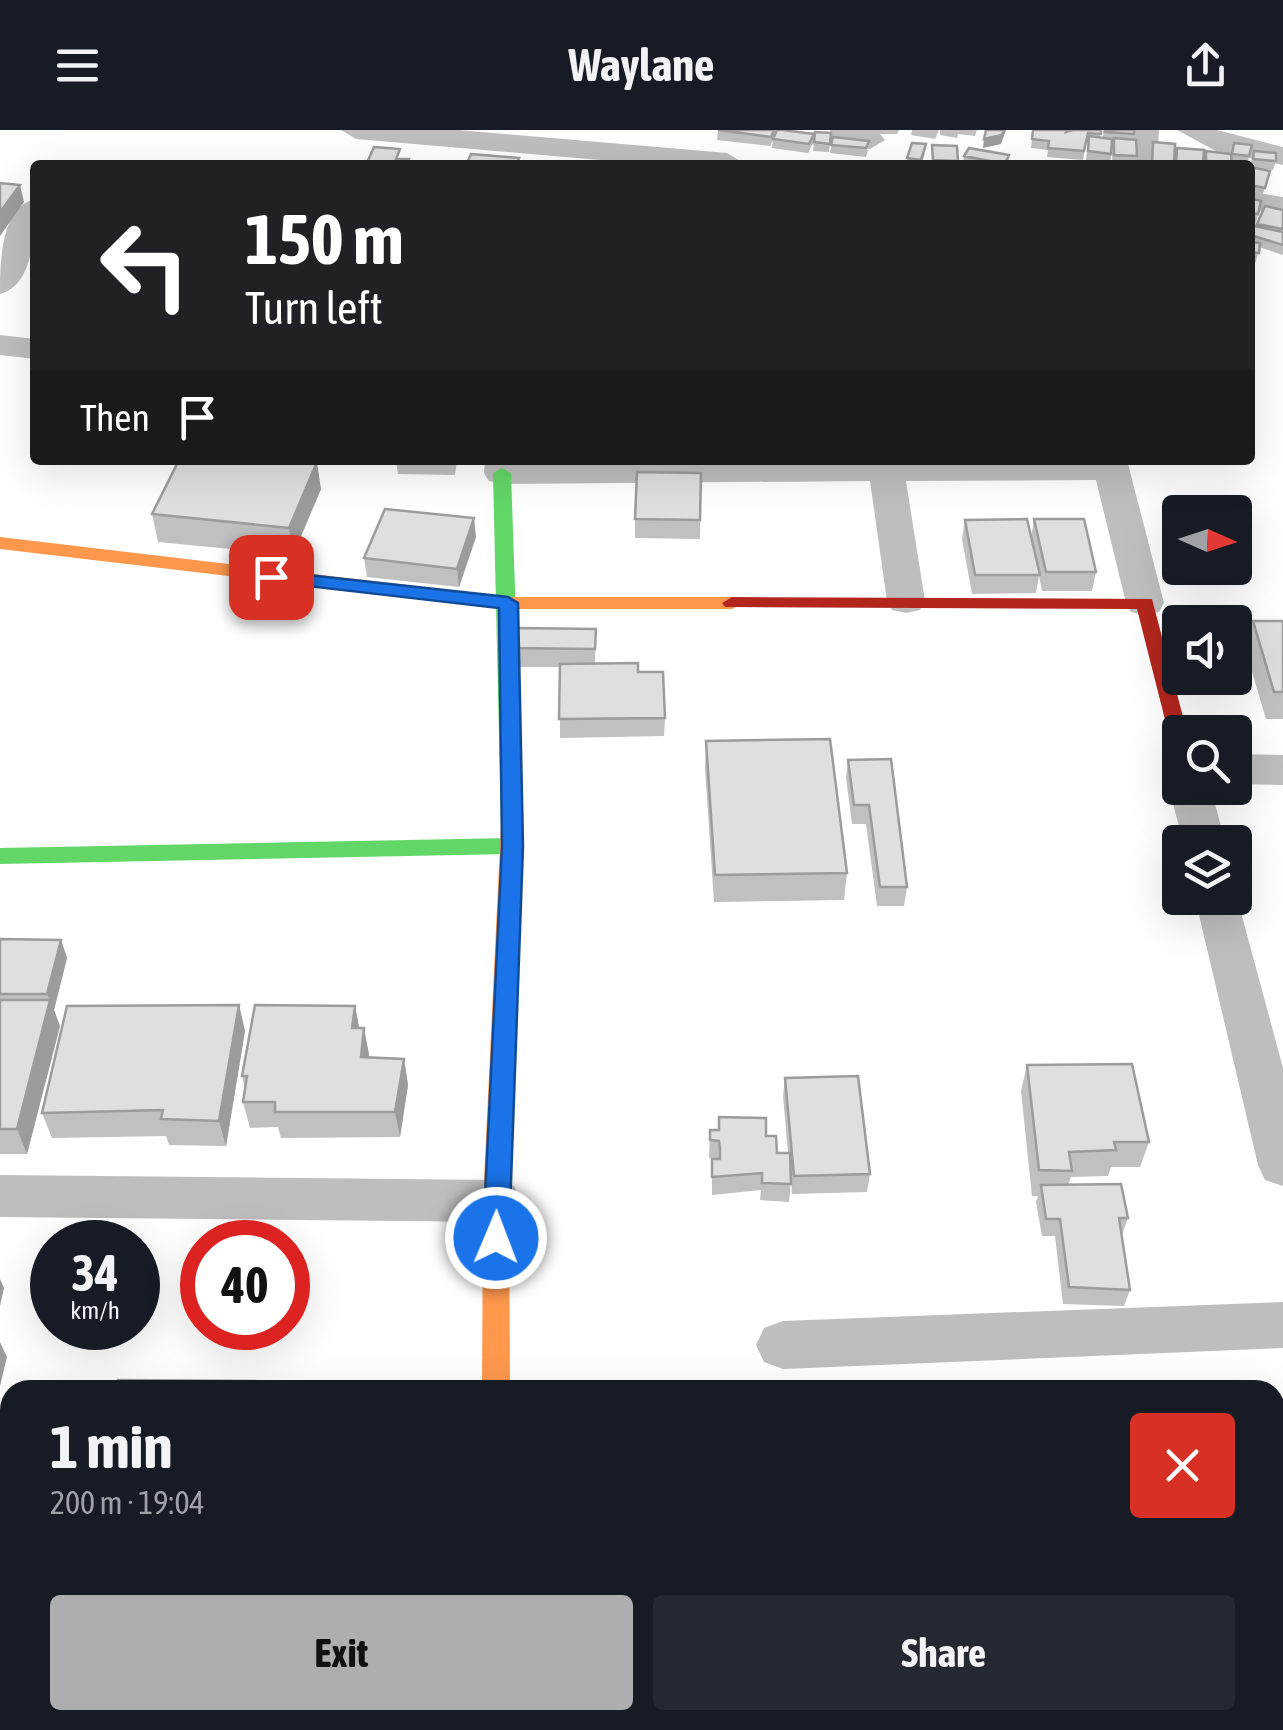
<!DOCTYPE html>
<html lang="en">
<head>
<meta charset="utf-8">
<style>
	body { margin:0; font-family:"Asap Condensed",sans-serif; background:#242831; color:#f1f3f6; height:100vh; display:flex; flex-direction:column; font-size:38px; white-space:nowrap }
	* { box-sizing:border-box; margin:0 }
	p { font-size:32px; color:#9ea1a6 }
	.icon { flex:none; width:55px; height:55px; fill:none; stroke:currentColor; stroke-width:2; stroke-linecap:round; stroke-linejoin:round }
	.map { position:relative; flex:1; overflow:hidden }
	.panel { position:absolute; left:0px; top:1250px; width:1285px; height:350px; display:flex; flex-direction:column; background:#171b24; border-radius:30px 30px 0 0; box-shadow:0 10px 40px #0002 }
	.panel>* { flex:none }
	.top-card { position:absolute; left:30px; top:30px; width:1225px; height:305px; border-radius:10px; box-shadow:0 10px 40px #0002; background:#202124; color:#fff; overflow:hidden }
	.needle { width:65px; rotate:93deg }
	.fabs { position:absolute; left:1162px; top:365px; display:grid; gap:20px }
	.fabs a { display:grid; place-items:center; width:90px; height:90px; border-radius:10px; background:#171b24; box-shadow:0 10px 40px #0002; font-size:50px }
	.speed { position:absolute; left:30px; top:1090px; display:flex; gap:20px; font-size:50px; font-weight:700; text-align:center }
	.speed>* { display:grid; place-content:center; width:130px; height:130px; border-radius:50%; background:#171b24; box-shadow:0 10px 40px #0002; line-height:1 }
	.speed small { font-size:25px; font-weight:400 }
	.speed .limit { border:15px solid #d22; background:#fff; color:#111 }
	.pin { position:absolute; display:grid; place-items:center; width:85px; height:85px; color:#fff; margin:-42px; border-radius:20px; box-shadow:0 5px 15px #0006 }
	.me { position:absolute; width:110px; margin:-55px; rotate:1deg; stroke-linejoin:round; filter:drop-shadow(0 0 8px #0008) }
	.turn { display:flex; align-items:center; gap:35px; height:210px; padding:0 50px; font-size:45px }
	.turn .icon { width:130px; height:130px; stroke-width:2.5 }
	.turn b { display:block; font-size:70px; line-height:85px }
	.then { display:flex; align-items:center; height:95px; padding:0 50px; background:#0003; gap:20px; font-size:38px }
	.round { display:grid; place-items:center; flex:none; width:105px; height:105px; border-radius:10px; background:#242831 }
	.overview { display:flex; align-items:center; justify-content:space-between; height:170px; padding:0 50px }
	h1 { font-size:60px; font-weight:700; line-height:75px }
	.button { display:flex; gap:20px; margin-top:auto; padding:20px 50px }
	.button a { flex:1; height:115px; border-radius:10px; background:#adaeaf; color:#111; font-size:40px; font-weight:700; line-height:115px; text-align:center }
	.button a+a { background:#242831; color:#f1f3f6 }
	header { display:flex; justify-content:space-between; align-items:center; height:130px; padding:0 50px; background:#171b24; font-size:45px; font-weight:700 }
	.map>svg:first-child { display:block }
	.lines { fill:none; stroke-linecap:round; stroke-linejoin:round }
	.street { fill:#bebebe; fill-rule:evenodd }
	.fast { fill:#63d668; fill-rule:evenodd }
	.slow { fill:#ff974d; fill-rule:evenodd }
	.jam { fill:#b3261e; fill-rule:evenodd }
	.wall { fill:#c0c0c0 }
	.shaded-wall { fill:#9c9c9c }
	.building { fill:#dfdfdf; stroke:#9c9c9c; stroke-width:2.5 }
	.route { fill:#1a73e8; stroke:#114b97; stroke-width:2.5 }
</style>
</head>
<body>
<header><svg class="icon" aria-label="menu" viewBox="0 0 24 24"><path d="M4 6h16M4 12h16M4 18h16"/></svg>Waylane<svg class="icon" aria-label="share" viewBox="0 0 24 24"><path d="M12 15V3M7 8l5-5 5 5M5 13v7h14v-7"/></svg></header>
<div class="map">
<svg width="1283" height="1600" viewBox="0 0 1283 1600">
	<rect width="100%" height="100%" fill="#fff"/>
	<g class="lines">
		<path class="street" d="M341,0H459L727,23L742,32L658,35L356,9Z
			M727,0L880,4L885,10L870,19L742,9Z
			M1129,0H1159L1157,35H1127Z
			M1177,0H1217L1283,17V35L1216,21Z
			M1250,62L1283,67V85L1250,80Z
			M35,69C35,98 35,155 0,164C0,135 0,77 35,69Z
			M0,205L35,209V229L0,225Z
			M485,330H1127L1164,473L1159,482L1145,485L1131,482L1126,473L1096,350L906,351L925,471L920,480L906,483L892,480L887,471L870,351L502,354L489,351L484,343Z
			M1235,624L1283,625V655L1235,654Z
			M1180,646V658H1211L1225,712H1183L1169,658Z
			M1235,760L1283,938V1056L1265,1050L1258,1035L1195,768H1235Z
			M0,1045L496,1050L514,1056L521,1071L514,1086L496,1092L0,1087Z
			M1283,1172V1218L783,1239L764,1232L756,1215L764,1198L783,1191Z
			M10,1468V1526L0,1527V1469Z
			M1275,1551H1283V1600H1253L1249,1590H1275Z
			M467,1590H527V1600H467Z"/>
		<path class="fast" d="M502,338L511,343L523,693L512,701L501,693L493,343Z
			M513,708L524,716L513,724L0,734V718Z"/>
		<path class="slow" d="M0,407L508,467H732L742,473L732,479H508L0,419Z
			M512,685L523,693L509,1071L510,1260H482L483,1071L501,693Z"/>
		<path class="jam" d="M732,467L1152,469L1187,602H1180V623L1173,621L1137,479L725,477L722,473Z"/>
	</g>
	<path class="wall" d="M718,0H775L774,6L814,4L813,13L808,23L772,18L773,10L770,16L717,10Z
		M830,0H899L897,4H831L829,22L813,21L815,2L830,3Z
		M912,0H939L935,9L911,5Z
		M940,0H977L975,6L958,4L957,8L940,5Z
		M1033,0H1101L1100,8H1103V0H1134L1133,10L1137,26L1135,35L1112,34L1113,12L1110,33L1086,30L1088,12H1086L1083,30L1047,27L1048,20L1031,18Z
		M833,7L868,20L866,27L830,23Z
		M932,15L958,31L957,35H932Z
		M1252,15L1247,35L1232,33V35H1204L1206,21L1231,24Z
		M1254,21L1276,31L1273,40L1254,38L1270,41L1262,67L1250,64V37Z
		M925,23L921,35H906L907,28Z
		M1009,25L1007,35H963L964,26Z
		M1250,68L1261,71L1255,96H1256L1265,76L1283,80V125L1259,117L1256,132L1250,131Z
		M179,330H313L321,359L293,425L158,412L152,384Z
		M396,330H457L455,345L398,344Z
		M701,343L700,409L635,408V389Z
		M1034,389L1096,442L1092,461H1042L1039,446L1036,463L972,464L962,409L965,390L1031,408Z
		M476,407L459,457L367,447L364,428Z
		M1253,491H1283V589H1266L1245,518Z
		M596,499L595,533L638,542L665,588L664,606L560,608V537H516L514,518Z
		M706,611L847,743L844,770L714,772L705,638Z
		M848,630L907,757L904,776H877L866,694H852L846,648Z
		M0,809L61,810L67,828L54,880L60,896L27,1024H0Z
		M239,875L245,901L226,1016L169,1015L166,1006L52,1008L42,983Z
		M355,876L359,898H364L368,927L404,929L408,955L400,1007L281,1008L278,997L250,998L243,972L245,959L242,946Z
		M1027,935L1149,1012L1140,1037H1111L1108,1046L1071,1047L1068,1055L1128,1088L1122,1105L1130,1160L1124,1176L1063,1174L1055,1106H1042L1036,1072L1038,1066H1032L1021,961Z
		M785,948L870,1044L867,1062L792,1064L791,1049L789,1072L760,1070L761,1060L712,1065V1029H718L709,1028L710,1000H718L719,987L766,1006L777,1023H788L783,966Z
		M1275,1368H1283V1528H1275Z"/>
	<path class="shaded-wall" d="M1006,0L1001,14L983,18L984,9Z
		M20,55L24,72L0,106V82Z
		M317,332L321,359L293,425L289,398Z
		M474,388L476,407L459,457L457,439Z
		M61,810L67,828L54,880L60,896L27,1024L17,999L50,872L47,864Z
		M239,875L245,901L226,1016L219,991Z
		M355,876L360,902L352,898Z
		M364,898L369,924L366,953L361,927Z
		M404,929L408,955L400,1007L395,982Z
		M0,1149L4,1158L0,1176Z
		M0,1212L7,1227L0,1256Z"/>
	<path class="building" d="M718,0H774L771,7Z
		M777,0H783L814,4L809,14L773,9Z
		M986,0H1004L1002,5L984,9Z
		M1033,0H1067L1066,2L1073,0H1101V4L1088,3L1084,21L1048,18L1049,11L1032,9Z
		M1105,0H1134V4L1105,2Z
		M815,2L831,3L830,14L814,12Z
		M1089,6L1112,9L1111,24L1088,21Z
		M833,7L869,11L866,18L831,15Z
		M1114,8L1136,10L1137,26L1114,25Z
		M1153,12L1175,14L1174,35L1152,34Z
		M912,13L926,14L921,30L907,28Z
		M1234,13L1252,15L1249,26L1232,24Z
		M932,15L957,16L958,31L933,30Z
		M374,17L400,19L396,29H409L407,35H366Z
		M969,18L1009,25L1005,34L964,26Z
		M1177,18L1204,20L1203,35H1176Z
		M1206,21L1231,24L1232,35H1206Z
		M1254,21L1276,23V31L1253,29Z
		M471,24L519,28L516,35H466Z
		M1250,37L1270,41L1265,58L1250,55Z
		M0,53L20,55L0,82Z
		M1250,68L1261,71L1258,84L1250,83Z
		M1265,76L1283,80V99L1257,94Z
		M1250,95L1283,102V115L1250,105Z
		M1250,112L1260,113L1259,123L1250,122Z
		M179,330H298L317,332L289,398L152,384Z
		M637,342L701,343L700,390L635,389Z
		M385,379L474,388L457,439L364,428Z
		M1027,389L1040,445H975L965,390Z
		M1034,389H1084L1096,442H1046Z
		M1253,491H1283V562H1274Z
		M516,498L596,499L595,519L514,518Z
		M638,533V542H663L665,588L559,589L560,534Z
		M830,609L847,743L715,745L706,611Z
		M891,629L907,757H880L869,675H854L848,630Z
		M0,809L61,810L47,864H0Z
		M0,870H50L17,999H0Z
		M239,875L219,991L161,989L163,980L42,983L67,876Z
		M255,875L355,876L352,898H364L361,927L404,929L395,982H275V972H243L247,946H242Z
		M1132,934L1149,1012H1114L1116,1020L1069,1022L1072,1041L1039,1040L1027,935Z
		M858,946L870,1044L794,1046L785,948Z
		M719,987L766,988V1006H776L777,1023H790L791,1054L762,1053V1043L712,1047V1029H720V1019L719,1011L710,1010V1000H719Z
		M1121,1054L1128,1088H1119L1130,1160L1069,1157L1060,1089H1046L1041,1055Z
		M118,1250L255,1251L254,1260H70L71,1254H117Z
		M1275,1368H1283V1507H1275Z"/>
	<path class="route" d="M271,441L508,467L518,473L523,716L509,1108L496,1120L483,1108L502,716L499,478L264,451V443Z"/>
</svg>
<div class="fabs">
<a><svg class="needle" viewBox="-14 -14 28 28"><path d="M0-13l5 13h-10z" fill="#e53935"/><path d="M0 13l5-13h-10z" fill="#9ea1a6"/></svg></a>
<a><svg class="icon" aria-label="sound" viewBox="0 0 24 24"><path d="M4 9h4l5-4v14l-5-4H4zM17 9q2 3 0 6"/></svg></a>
<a><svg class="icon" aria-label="search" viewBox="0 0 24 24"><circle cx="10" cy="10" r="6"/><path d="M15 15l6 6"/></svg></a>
<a><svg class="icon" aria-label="layers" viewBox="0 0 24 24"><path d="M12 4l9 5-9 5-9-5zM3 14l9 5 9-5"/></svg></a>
</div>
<div class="speed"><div>34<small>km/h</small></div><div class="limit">40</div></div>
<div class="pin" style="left:271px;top:447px;background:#d93025"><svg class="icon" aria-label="arrive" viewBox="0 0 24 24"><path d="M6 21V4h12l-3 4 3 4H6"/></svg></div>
<svg class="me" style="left:496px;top:1108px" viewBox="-20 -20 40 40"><circle r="17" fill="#1a73e8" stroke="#fff" stroke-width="3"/><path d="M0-11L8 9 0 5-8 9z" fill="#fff"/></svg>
<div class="top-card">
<div class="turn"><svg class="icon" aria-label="left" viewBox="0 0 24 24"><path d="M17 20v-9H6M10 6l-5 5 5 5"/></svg><div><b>150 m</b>Turn left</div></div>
<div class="then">Then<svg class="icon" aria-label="arrive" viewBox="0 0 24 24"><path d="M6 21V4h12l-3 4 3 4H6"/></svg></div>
</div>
<section class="panel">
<div class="overview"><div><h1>1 min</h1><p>200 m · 19:04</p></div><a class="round" style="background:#d93025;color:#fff"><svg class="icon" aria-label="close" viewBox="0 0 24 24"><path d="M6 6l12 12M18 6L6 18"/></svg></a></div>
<div class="button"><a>Exit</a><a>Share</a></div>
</section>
</div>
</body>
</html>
